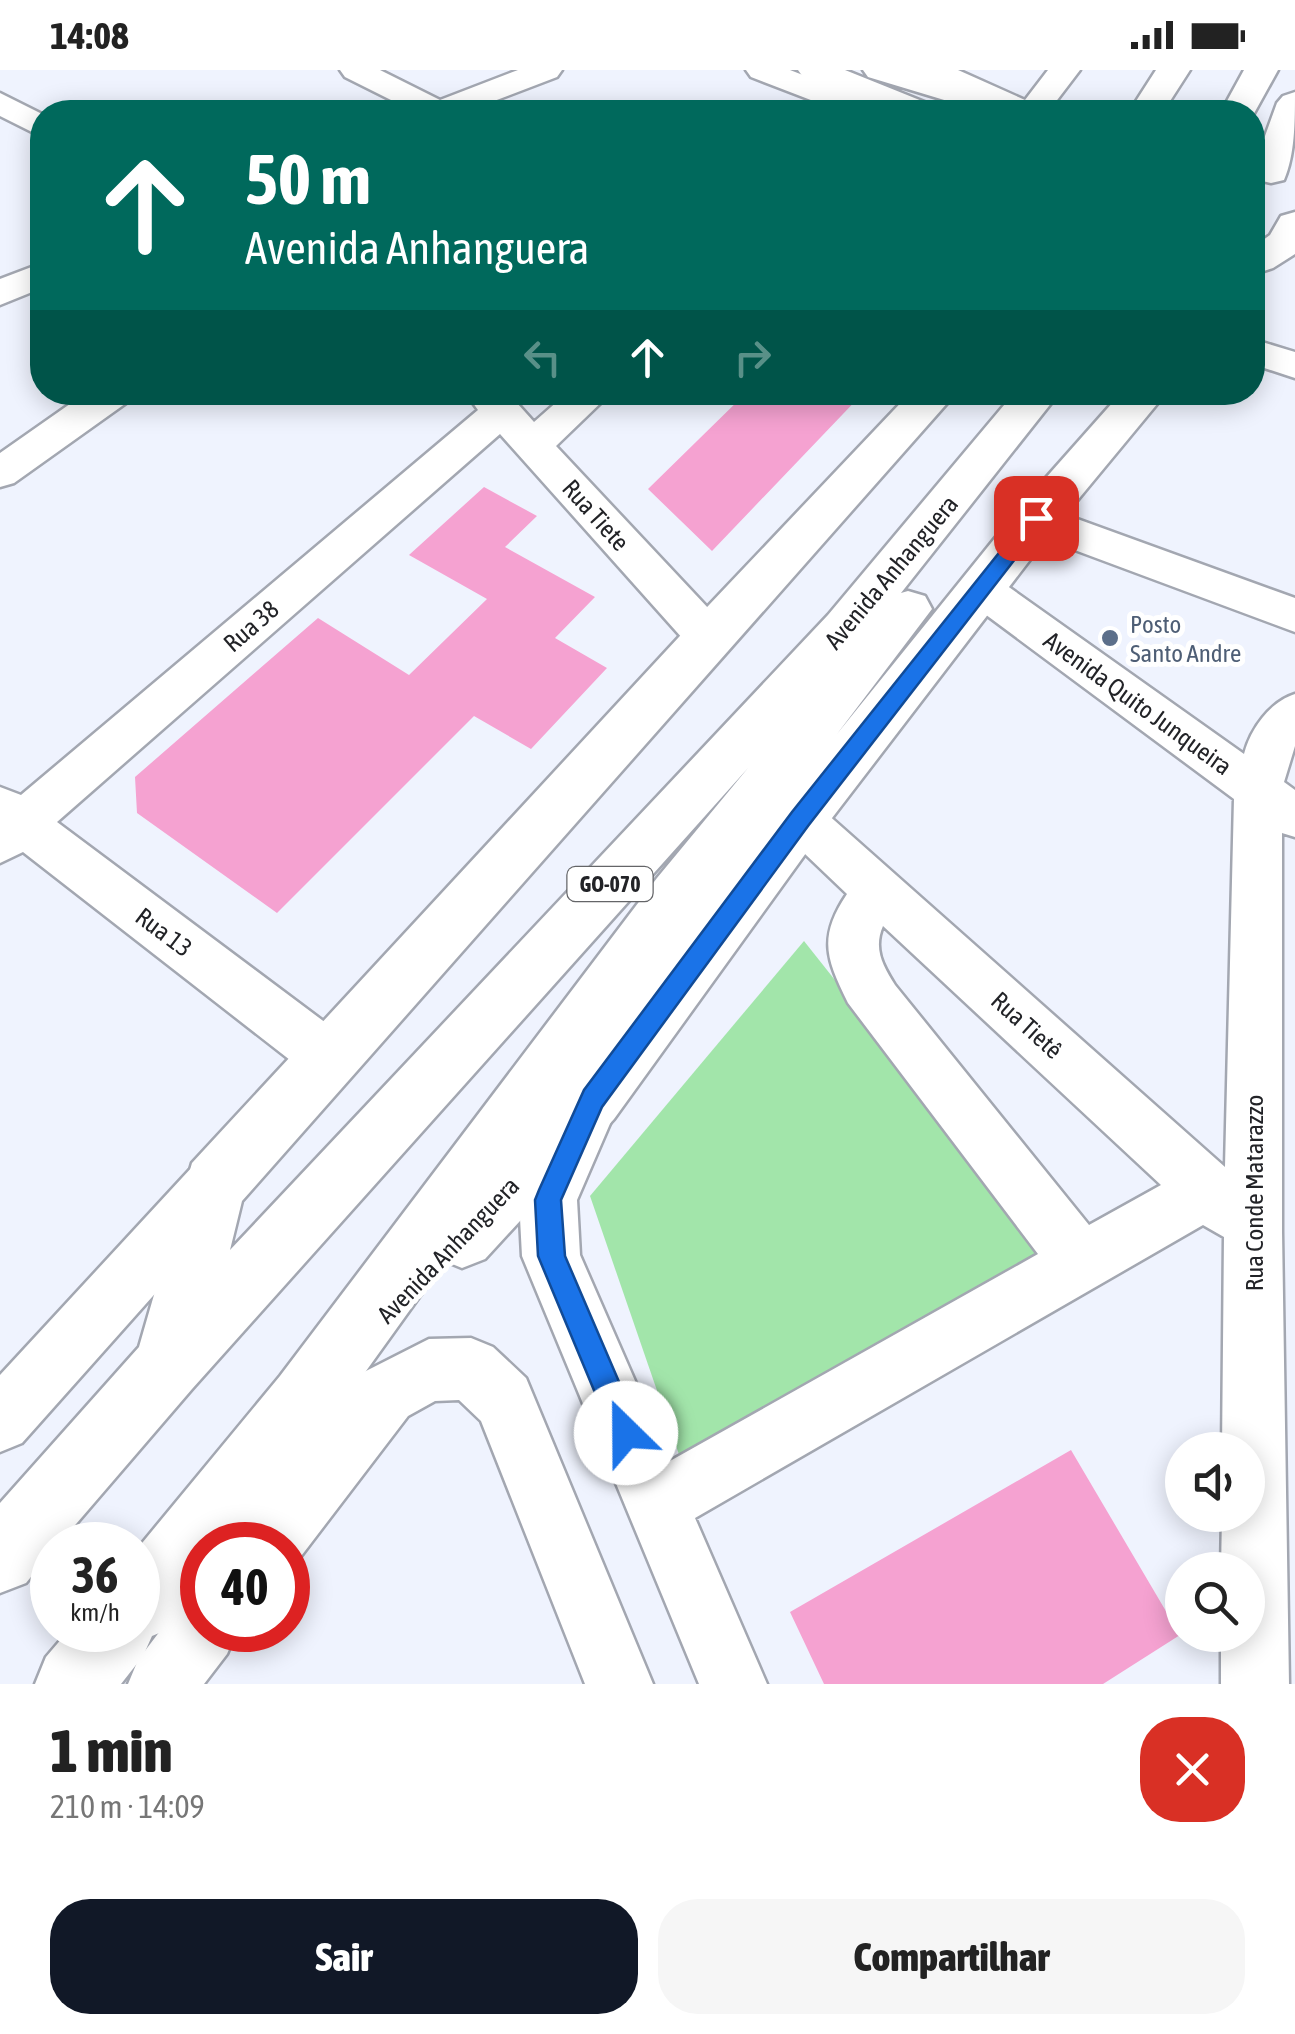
<!DOCTYPE html>
<html lang="pt">
<head>
<meta charset="utf-8">
<style>
	body { margin:0; font-family:"Asap Condensed",sans-serif; background:#f6f6f6; color:#222; height:100vh; display:flex; flex-direction:column; font-size:38px; white-space:nowrap }
	* { box-sizing:border-box; margin:0 }
	p { font-size:32px; color:#767676 }
	.icon { flex:none; width:55px; height:55px; fill:none; stroke:currentColor; stroke-width:2; stroke-linecap:round; stroke-linejoin:round }
	.map { position:relative; height:1614px; overflow:hidden }
	.drawer { display:flex; flex-direction:column; background:#fff; flex:1 }
	.drawer>* { flex:none }
	.hud { position:absolute; left:30px; top:30px; width:1235px; height:305px; border-radius:40px; box-shadow:0 5px 25px #0003; background:#00695c; color:#fff; overflow:hidden }
	.tools { position:absolute; left:1165px; top:1362px; display:grid; gap:20px }
	.tools a { display:grid; place-items:center; width:100px; height:100px; border-radius:50%; background:#fff; box-shadow:0 5px 25px #0003; font-size:50px }
	.speed { position:absolute; left:30px; top:1452px; display:flex; gap:20px; font-size:50px; font-weight:700; text-align:center }
	.speed>* { display:grid; place-content:center; width:130px; height:130px; border-radius:50%; background:#fff; box-shadow:0 5px 25px #0003; line-height:1 }
	.speed small { font-size:25px; font-weight:400 }
	.speed .limit { border:15px solid #d22; background:#fff; color:#111 }
	.pin { position:absolute; display:grid; place-items:center; width:85px; height:85px; color:#fff; margin:-42px; border-radius:20px; box-shadow:0 5px 15px #0006 }
	.me { position:absolute; width:110px; margin:-55px; rotate:337deg; stroke-linejoin:round; filter:drop-shadow(0 0 8px #0008) }
	.turn { display:flex; align-items:center; gap:35px; height:210px; padding:0 50px; font-size:45px }
	.turn .icon { width:130px; height:130px; stroke-width:2.5 }
	.turn b { display:block; font-size:70px; line-height:85px }
	.lanes { display:flex; align-items:center; height:95px; padding:0 50px; background:#0003; justify-content:center; gap:50px; direction:ltr }
	.lanes .off { opacity:.35 }
	.round { display:grid; place-items:center; flex:none; width:105px; height:105px; border-radius:40px; background:#f6f6f6 }
	.headline { display:flex; align-items:center; justify-content:space-between; height:170px; padding:0 50px }
	h1 { font-size:60px; font-weight:800; line-height:75px }
	.cta { display:flex; gap:20px; margin-top:auto; padding:20px 50px }
	.cta a { flex:1; height:115px; border-radius:40px; background:#111827; color:#fff; font-size:40px; font-weight:800; line-height:115px; text-align:center }
	.cta a+a { background:#f6f6f6; color:#222 }
	.status { display:flex; justify-content:space-between; align-items:center; height:70px; padding:0 50px; background:#fff; direction:ltr }
	.status svg { height:28px; fill:currentColor }
	.map>svg:first-child { display:block }
	.green { fill:#a2e5aa }
	.building { fill:#f5a2d1 }
	.lines { fill:none; stroke-linecap:round; stroke-linejoin:round }
	.minor-casing { stroke:#a3a7b1; stroke-width:5 }
	.highway-casing { stroke:#a3a7b1; stroke-width:5 }
	.minor { fill:#fff; fill-rule:evenodd }
	.highway { fill:#fff; fill-rule:evenodd }
	.route { fill:#1a73e8; stroke:#114b97; stroke-width:2.5 }
	.service-dot { fill:#5c6f8a; stroke:#fff; stroke-width:4 }
	.labels { text-anchor:middle; dominant-baseline:central; stroke-width:10; stroke-linejoin:round; paint-order:stroke }
	.shield { fill:#fff; stroke:#646568; stroke-width:2.5 }
	.shield-label { font-size:22px; font-weight:bold; fill:#222327 }
	.street-label { font-size:25px; fill:#222327; stroke:#fff }
	.service-label { font-size:25px; fill:#4e5e75; stroke:#fff; text-anchor:start }
</style>
</head>
<body>
<div class="status"><b>14:08</b><svg viewBox="0 0 49 12"><path d="M0 12V9h3v3zM5 12V6h3v6zM10 12V3h3v9zM15 12V0h3v12zM26 1h20v11H26zM47 4h2v5h-2z"/></svg></div>
<div class="map">
<svg width="1295" height="1614" viewBox="0 0 1295 1614">
	<rect width="100%" height="100%" fill="#eff3fe"/>
	<path class="green" d="M804,871L1056,1189L684,1399L590,1126Z"/>
	<path class="building" d="M747,322H864L712,481L648,419Z
		M484,417L537,446L505,477L595,527L555,568L607,598L531,679L474,646L277,843L137,743L135,707L318,548L409,605L487,529L409,485Z
		M1071,1380L1180,1565L1103,1614H824L790,1542Z"/>
	<g class="lines">
		<g class="minor-casing">
			<path id="minor" d="M340,0H380L440,30L518,0H562L557,7L465,42H415L345,7Z
				M746,0H790L880,35L885,42H842L751,7Z
				M916,0H958L1025,30L1048,0H1080L1048,42H1000L921,7Z
				M0,23L42,44V67L0,46Z
				M42,193V218L0,235V209Z
				M1252,269L1295,282V308L1252,294Z
				M87,322H134L129,331L14,413L0,417V383Z
				M465,322H507L534,352L568,322H612L556,376L724,555L730,567L724,579L708,584L692,579L500,364L57,752L346,968L354,986L346,1004L327,1011L308,1004L23,782L0,793V717L21,725L478,340Z
				M1036,434L1295,528V562L1021,460L1015,449L1021,438Z
				M981,503L996,508L1244,684C1251,658 1270,632 1295,624V676L1284,712L1295,720V767L1282,763V1162L1289,1614H1221V1565H1248V1500H1221L1222,1445H1248V1380H1222L1224,1167L1203,1155L695,1448L767,1614H699L522,1186L519,1129L564,1030L584,1022L604,1030L612,1049L577,1130L580,1185L670,1391L1038,1184L848,933C826,889 818,867 847,824L783,763L776,749L783,735L800,728L817,735L1225,1097L1234,729L966,530L959,519L966,508ZM883,856L1161,1115L1089,1155L895,915C883,896 873,879 883,856Z
				M214,1087L234,1095L243,1115L234,1135L22,1373L0,1382V1305L194,1095Z
				M471,1268L493,1277L526,1308L653,1614H585L481,1351L459,1330L435,1331L408,1346L292,1498L288,1500V1475H236L246,1452L364,1302L429,1269Z
				M202,1526V1560H237L227,1584L204,1614H128L138,1590L179,1536Z"/>
		</g>
		<g class="highway-casing">
			<path id="highway" d="M798,0H845L927,33L932,41L887,42L803,7Z
				M863,0H917L1033,34L1038,42H984L868,7Z
				M1156,0H1190L1163,42H1129Z
				M1244,0H1278L1252,47V42H1221Z
				M1295,22C1295,51 1295,85 1284,110L1271,113L1258,110L1252,102L1277,33L1283,26Z
				M1295,142V184L1273,198L1252,205V178L1270,165L1281,146Z
				M911,322H957L242,1131L230,1180L828,545L1015,322H1060L901,523L908,521L925,526L932,539L837,664L1020,437L1122,322H1167L1052,461L819,765L614,1049L485,1189L462,1198L445,1191L328,1354L232,1475H202V1513L164,1561L152,1566L143,1586L121,1614H35L46,1587L69,1560H138V1478L280,1306L657,808L748,698L192,1319L58,1475H52V1481L26,1513L0,1523V1433L139,1277L192,1093L691,554Z"/>
		</g>
		<use href="#minor" class="minor"/>
		<use href="#highway" class="highway"/>
	</g>
	<path class="route" d="M1036,442L1043,444V453L808,756L602,1037L561,1130L565,1186L641,1363L637,1373L626,1378L616,1373L538,1186L535,1130L539,1120L584,1020L792,742L1030,444Z"/>
	<circle class="service-dot" cx="1110" cy="568" r="10"/>
	<g class="labels">
		<rect class="shield" x="567.5" y="797" width="85" height="34" rx="8"/>
		<g class="shield-label">
			<text x="610" y="814">GO-070</text>
		</g>
		<g class="street-label">
			<text transform="translate(596 445) rotate(48)">Rua Tiete</text>
			<text transform="translate(891 502) rotate(-50)">Avenida Anhanguera</text>
			<text transform="translate(251 556) rotate(-41)">Rua 38</text>
			<text transform="translate(1138 633) rotate(36)">Avenida Quito Junqueira</text>
			<text transform="translate(164 862) rotate(37)">Rua 13</text>
			<text transform="translate(1027 955) rotate(42)">Rua Tietê</text>
			<text transform="translate(1254 1123) rotate(-90)">Rua Conde Matarazzo</text>
			<text transform="translate(448 1180) rotate(-46)">Avenida Anhanguera</text>
		</g>
		<g class="service-label">
			<text x="1130" y="554">Posto<tspan x="1130" dy="29">Santo Andre</tspan></text>
		</g>
	</g>
</svg>
<div class="tools">
<a><svg class="icon" aria-label="sound" viewBox="0 0 24 24"><path d="M4 9h4l5-4v14l-5-4H4zM17 9q2 3 0 6"/></svg></a>
<a><svg class="icon" aria-label="search" viewBox="0 0 24 24"><circle cx="10" cy="10" r="6"/><path d="M15 15l6 6"/></svg></a>
</div>
<div class="speed"><div>36<small>km/h</small></div><div class="limit">40</div></div>
<div class="pin" style="left:1036px;top:448px;background:#d93025"><svg class="icon" aria-label="arrive" viewBox="0 0 24 24"><path d="M6 21V4h12l-3 4 3 4H6"/></svg></div>
<svg class="me" style="left:626px;top:1363px" viewBox="-20 -20 40 40"><circle r="19" fill="#fff"/><path d="M0-13L10 11 0 6-10 11z" fill="#1a73e8"/></svg>
<div class="hud">
<div class="turn"><svg class="icon" aria-label="ahead" viewBox="0 0 24 24"><path d="M12 20V5M6 11l6-6 6 6"/></svg><div><b>50 m</b>Avenida Anhanguera</div></div>
<div class="lanes"><svg class="icon off" aria-label="left" viewBox="0 0 24 24"><path d="M17 20v-9H6M10 6l-5 5 5 5"/></svg><svg class="icon" aria-label="ahead" viewBox="0 0 24 24"><path d="M12 20V5M6 11l6-6 6 6"/></svg><svg class="icon off" aria-label="right" viewBox="0 0 24 24"><path d="M7 20v-9h11M14 6l5 5-5 5"/></svg></div>
</div>
</div>
<section class="drawer">
<div class="headline"><div><h1>1 min</h1><p>210 m · 14:09</p></div><a class="round" style="background:#d93025;color:#fff"><svg class="icon" aria-label="close" viewBox="0 0 24 24"><path d="M6 6l12 12M18 6L6 18"/></svg></a></div>
<div class="cta"><a>Sair</a><a>Compartilhar</a></div>
</section>
</body>
</html>
